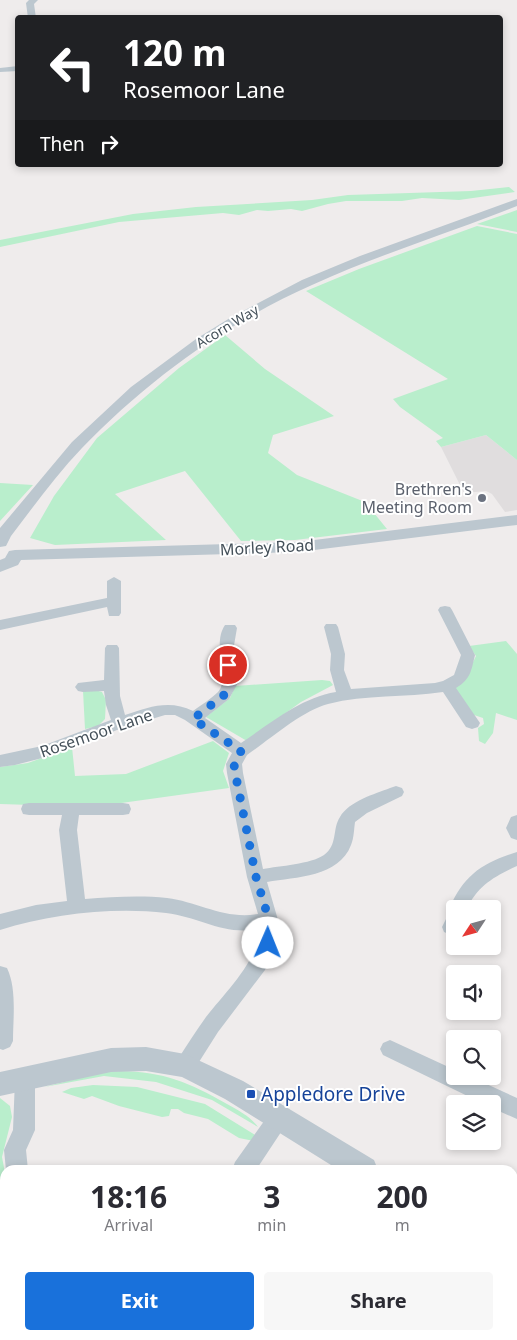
<!DOCTYPE html>
<html lang="en">
<head>
<meta charset="utf-8">
<style>
	body { margin:0; font-family:"Noto Sans",sans-serif; background:#f7f7f7; color:#2b2b33; height:100vh; display:flex; flex-direction:column; font-size:19px; white-space:nowrap }
	* { box-sizing:border-box; margin:0 }
	p { font-size:16px; color:#7c7c81 }
	.icon { flex:none; width:28px; height:28px; fill:none; stroke:currentColor; stroke-width:2; stroke-linecap:round; stroke-linejoin:round }
	.map { position:relative; flex:1; overflow:hidden }
	.side { position:absolute; left:0px; top:1165px; width:518px; height:175px; display:flex; flex-direction:column; background:#fff; border-radius:15px 15px 0 0; box-shadow:0 2px 8px #0003 }
	.side>* { flex:none }
	.guide { position:absolute; left:15px; top:15px; width:488px; height:152px; border-radius:5px; box-shadow:0 2px 8px #0003; background:#202124; color:#fff; overflow:hidden }
	.needle { width:32px; rotate:234deg }
	.fabs { position:absolute; left:446px; top:900px; display:grid; gap:10px }
	.fabs a { display:grid; place-items:center; width:55px; height:55px; border-radius:5px; background:#fff; box-shadow:0 2px 8px #0003; font-size:25px }
	.pin { position:absolute; display:grid; place-items:center; width:42px; height:42px; color:#fff; margin:-21px; border:2px solid #fff; border-radius:50%; box-shadow:0 1px 5px #0007 }
	.me { position:absolute; width:55px; margin:-28px; rotate:1deg; stroke-linejoin:round; filter:drop-shadow(0 0 4px #0008) }
	.turn { display:flex; align-items:center; gap:18px; height:105px; padding:0 25px; font-size:22px }
	.turn .icon { width:65px; height:65px; stroke-width:2.5 }
	.turn b { display:block; font-size:35px; line-height:42px }
	.then { display:flex; align-items:center; height:48px; padding:0 25px; background:#0003; gap:10px; font-size:19px }
	.eta { display:flex; justify-content:space-evenly; align-items:center; height:85px; text-align:center }
	.eta b { font-size:30px; font-weight:700; line-height:35px }
	.action { display:flex; gap:10px; margin-top:auto; padding:10px 25px }
	.action a { flex:1; height:58px; border-radius:5px; background:#1971db; color:#fff; font-size:20px; font-weight:700; line-height:58px; text-align:center }
	.action a+a { background:#f7f7f7; color:#2b2b33 }
	.map>svg:first-child { display:block }
	.education { fill:#e0ddde }
	.green { fill:#b9eecc }
	.lines { fill:none; stroke-linecap:round; stroke-linejoin:round }
	.minor { fill:#bcc7cf; fill-rule:evenodd }
	.tertiary { fill:#bcc7cf; fill-rule:evenodd }
	.route { stroke:#1971db; stroke-width:9; stroke-dasharray:0 16.2 }
	.worship-dot { fill:#6b7280; stroke:#fff; stroke-width:2 }
	.transit-dot { fill:#1a4fb4; stroke:#fff; stroke-width:2 }
	.labels { text-anchor:middle; dominant-baseline:central; stroke-width:4; stroke-linejoin:round; paint-order:stroke }
	.far-street-label { font-size:14px; fill:#445059; stroke:#fff }
	.worship-label { font-size:16px; fill:#5b616d; stroke:#fff; text-anchor:end }
	.street-label { font-size:16px; fill:#445059; stroke:#fff }
	.near-transit-label { font-size:19px; fill:#164399; stroke:#fff; text-anchor:start }
</style>
</head>
<body>
<div class="map">
<svg width="517" height="1340" viewBox="0 0 517 1340">
	<rect width="100%" height="100%" fill="#efecec"/>
	<path class="education" d="M486,435L517,460V510L505,512L492,494L486,491L464,493L441,447Z"/>
	<path class="green" d="M509,187L515,192L459,200L422,198L402,201H346L328,204L302,211L291,209L268,211L257,210L239,215L223,213L119,222L0,247V240L133,214L196,207L312,200L348,195L471,191Z
		M517,210V232L477,224Z
		M477,226L517,234V460L486,435L441,447L436,441L443,438L400,407L393,399L448,379L306,291L359,269Z
		M225,335L265,369L334,416L273,435L268,453L297,475L365,502L387,529L295,540L241,541L185,471L115,494L166,540L55,545L30,538L54,496L97,438L179,368Z
		M0,483L33,485L0,521Z
		M506,641L517,654V720L496,713L493,733L485,744L479,741L478,728L484,724L483,718L474,715L453,688L464,680L476,656L469,646Z
		M322,680L330,681L333,685L301,702L247,741L206,717L230,698L235,686Z
		M95,690L102,692L106,700L105,719L98,726L85,729L83,691Z
		M213,741L229,753L223,771L229,788L114,804L63,806L0,804V767L28,763L72,747L75,776L126,774Z
		M120,1071C165,1072 188,1082 227,1104C239,1111 250,1116 258,1127L212,1100L156,1082L104,1076L44,1087L103,1072Z
		M93,1085L137,1087L205,1104L257,1136L254,1141L239,1138L208,1119L184,1113L178,1109H171L169,1116L162,1117L119,1106L92,1096L84,1099L62,1092L71,1088Z
		M0,1098L10,1106L12,1117L2,1157L5,1173V1277L0,1279Z
		M513,1291L517,1294V1340H248L251,1335H512Z"/>
	<g class="lines">
		<path class="minor" d="M114,577L121,581V613L119,616H109L107,607L0,630V620L107,598V581Z
			M445,606L450,607L452,610L475,655C471,671 471,679 456,688L480,723L478,727L472,729L466,727L443,692C405,698 366,694 328,704C303,710 269,740 247,755L242,764L243,773L263,869C279,866 311,864 324,855C338,845 332,829 340,817C349,801 375,794 390,788L396,786L402,788L404,792L402,796L367,813L355,822C354,829 354,838 351,845C339,877 296,877 267,882L278,920L277,943L265,970L218,1032L192,1073L185,1075L178,1073L175,1066L178,1059C187,1045 196,1031 206,1017C225,992 258,962 259,929C224,936 200,917 166,913C112,907 52,914 0,930V914L36,905L67,901L59,830L62,815H29L23,814L21,809L23,804L29,803H123L129,804L131,809L129,814L123,815H79L77,830L85,899C112,897 140,895 167,898C199,902 225,920 258,914L247,877L227,773L226,764L232,753L185,720L175,715H165L122,728L54,755L15,765L0,767V755L42,746L111,720L106,705L104,691L83,692L78,691L75,687L78,683L104,680L105,648L107,645H117L119,648L120,696L125,715C148,707 170,699 193,711C201,705 211,699 218,692C231,677 211,646 225,625H235L237,628L233,651L239,681L229,699L205,718L241,743C271,723 300,698 336,692L330,670L331,654L324,627L326,624H336L338,627L345,654L344,670L351,689L435,683L443,681L454,675L461,655L438,610L440,607Z
			M517,815V840L511,838L506,828L511,817Z
			M517,852V866C495,876 477,886 467,909H455V933L451,935L444,932L442,927L450,911L449,909C464,875 482,863 517,852Z
			M0,966L7,968C17,989 13,1018 13,1041L10,1047L3,1050L0,1049Z
			M390,1040L455,1070V1076H469L517,1098V1119L492,1108V1104H484L383,1055L380,1049L383,1043Z
			M25,1069L32,1072L35,1079V1130L26,1150L28,1170H6L4,1150L13,1130L15,1079L18,1072Z
			M280,1107L288,1110L291,1117L256,1170H232L235,1162L272,1110Z
			M517,1185V1215L512,1217V1187Z
			M5,1328V1335H28L26,1340H0V1331Z"/>
		<path class="tertiary" d="M29,0H38L34,4L36,18H28L26,3Z
			M18,66V71L0,72V68Z
			M517,199V206L499,213C437,237 373,257 312,285C226,323 148,380 82,448C56,475 34,506 11,536L6,546L0,547V528L72,442L131,387L196,339L230,318L302,280L360,256Z
			M517,515V525L298,552L21,560L18,565L0,572V560L5,558L9,551L15,550L298,542Z
			M146,1047L185,1054L243,1081L374,1160L378,1170H339L225,1099L182,1077L146,1071L111,1072L0,1096V1072L111,1048Z
			M512,1251L517,1253V1283L512,1281Z"/>
	</g>
	<g class="lines">
		<path class="route" d="M228,665L231,682L224,695L193,719L241,751L234,764L235,772L256,877L269,920L268,943"/>
	</g>
	<circle class="worship-dot" cx="482" cy="498" r="5"/>
	<rect class="transit-dot" x="246" y="1089" width="10" height="10" rx="2.5"/>
	<g class="labels">
		<g class="far-street-label">
			<text transform="translate(227 326) rotate(-31)">Acorn Way</text>
		</g>
		<g class="worship-label">
			<text x="472" y="489">Brethren's<tspan x="472" dy="18">Meeting Room</tspan></text>
		</g>
		<g class="street-label">
			<text transform="translate(267 547) rotate(-3)">Morley Road</text>
			<text transform="translate(96 733) rotate(-19)">Rosemoor Lane</text>
		</g>
		<g class="near-transit-label">
			<text x="261" y="1094">Appledore Drive</text>
		</g>
	</g>
</svg>
<div class="fabs">
<a><svg class="needle" viewBox="-14 -14 28 28"><path d="M0-13l5 13h-10z" fill="#e53935"/><path d="M0 13l5-13h-10z" fill="#7c7c81"/></svg></a>
<a><svg class="icon" aria-label="sound" viewBox="0 0 24 24"><path d="M4 9h4l5-4v14l-5-4H4zM17 9q2 3 0 6"/></svg></a>
<a><svg class="icon" aria-label="search" viewBox="0 0 24 24"><circle cx="10" cy="10" r="6"/><path d="M15 15l6 6"/></svg></a>
<a><svg class="icon" aria-label="layers" viewBox="0 0 24 24"><path d="M12 4l9 5-9 5-9-5zM3 14l9 5 9-5"/></svg></a>
</div>
<div class="pin" style="left:228px;top:665px;background:#d93025"><svg class="icon" aria-label="arrive" viewBox="0 0 24 24"><path d="M6 21V4h12l-3 4 3 4H6"/></svg></div>
<svg class="me" style="left:268px;top:943px" viewBox="-20 -20 40 40"><circle r="19" fill="#fff"/><path d="M0-13L10 11 0 6-10 11z" fill="#1971db"/></svg>
<div class="guide">
<div class="turn"><svg class="icon" aria-label="left" viewBox="0 0 24 24"><path d="M17 20v-9H6M10 6l-5 5 5 5"/></svg><div><b>120 m</b>Rosemoor Lane</div></div>
<div class="then">Then<svg class="icon" aria-label="right" viewBox="0 0 24 24"><path d="M7 20v-9h11M14 6l5 5-5 5"/></svg></div>
</div>
<section class="side">
<div class="eta">
<div><b>18:16</b><p>Arrival</p></div>
<div><b>3</b><p>min</p></div>
<div><b>200</b><p>m</p></div>
</div>
<div class="action"><a>Exit</a><a>Share</a></div>
</section>
</div>
</body>
</html>
